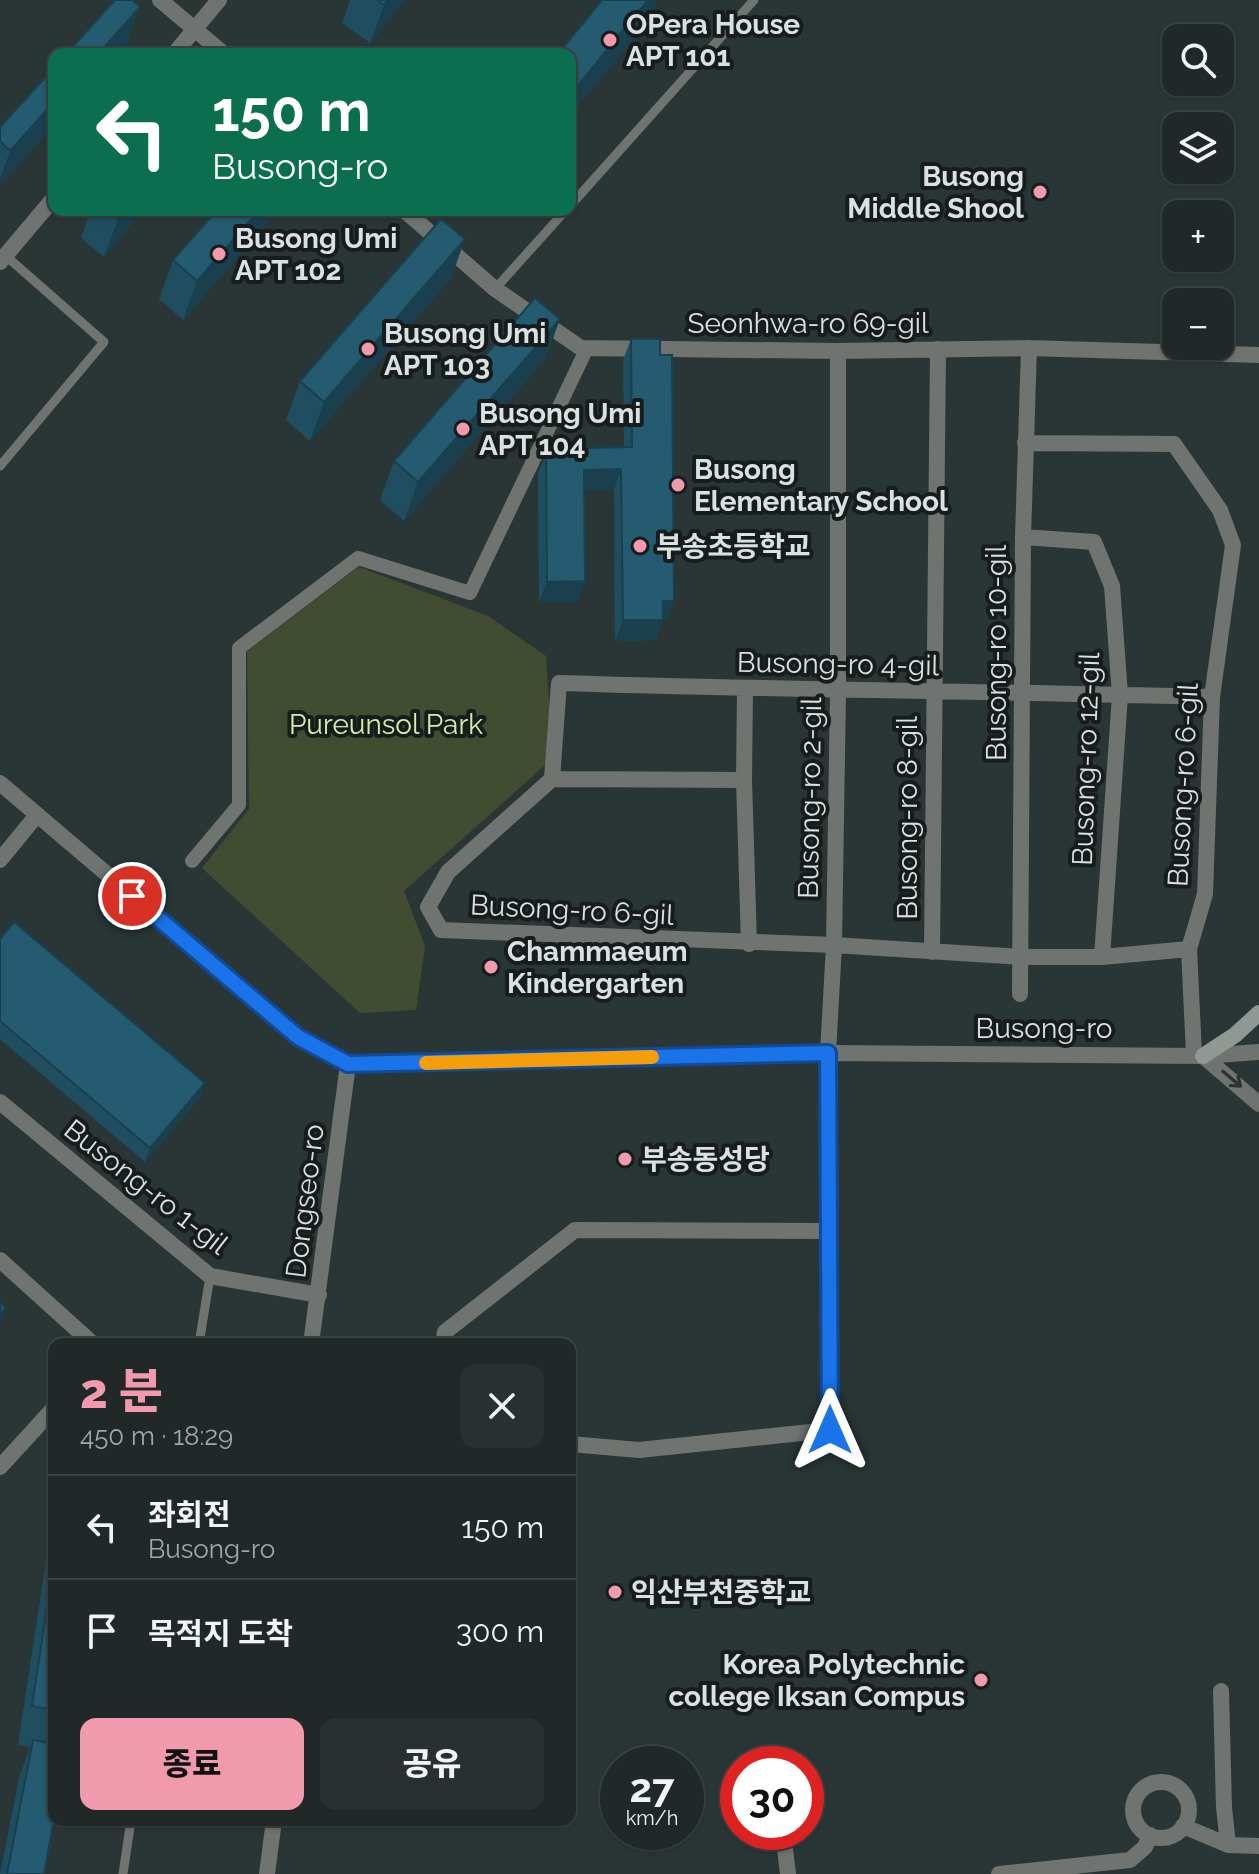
<!DOCTYPE html>
<html lang="ko">
<head>
<meta charset="utf-8">
<style>
	body { margin:0; font-family:Raleway,"Noto Sans KR",sans-serif; background:#283030; color:#f1f3f6; height:100vh; display:flex; flex-direction:column; font-size:30px; white-space:nowrap }
	* { box-sizing:border-box; margin:0 }
	p { font-size:26px; color:#a2a6a8 }
	.icon { flex:none; width:44px; height:44px; fill:none; stroke:currentColor; stroke-width:2; stroke-linecap:round; stroke-linejoin:round }
	.map { position:relative; flex:1; overflow:hidden }
	.details { position:absolute; left:48px; top:1338px; width:528px; height:488px; display:flex; flex-direction:column; background:#202828; border-radius:16px; box-shadow:0 2px 6px #0004,0 0 0 2px #3d4445 }
	.details>* { flex:none }
	.hud { position:absolute; left:48px; top:48px; width:528px; height:168px; border-radius:16px; box-shadow:0 2px 6px #0004,0 0 0 2px #3d4445; background:#0b6e4f; color:#fff; overflow:hidden }
	.controls { position:absolute; left:1162px; top:24px; display:grid; gap:16px }
	.controls a { display:grid; place-items:center; width:72px; height:72px; border-radius:16px; background:#202828; box-shadow:0 2px 6px #0004,0 0 0 2px #3d4445; font-size:40px }
	.speed { position:absolute; left:600px; top:1746px; display:flex; gap:16px; font-size:40px; font-weight:700; text-align:center }
	.speed>* { display:grid; place-content:center; width:104px; height:104px; border-radius:50%; background:#202828; box-shadow:0 2px 6px #0004,0 0 0 2px #3d4445; line-height:1 }
	.speed small { font-size:20px; font-weight:400 }
	.speed .limit { border:12px solid #d22; background:#fff; color:#111 }
	.pin { position:absolute; display:grid; place-items:center; width:68px; height:68px; color:#fff; margin:-34px; border:4px solid #fff; border-radius:50%; box-shadow:0 2px 8px #0007 }
	.me { position:absolute; width:88px; margin:-44px; rotate:0deg; stroke-linejoin:round; filter:drop-shadow(0 0 6px #0008) }
	.turn { display:flex; align-items:center; gap:28px; height:168px; padding:0 32px; font-size:36px }
	.turn .icon { width:104px; height:104px; stroke-width:2.5 }
	.turn b { display:block; font-size:56px; line-height:68px }
	.round { display:grid; place-items:center; flex:none; width:84px; height:84px; border-radius:16px; background:#283030 }
	.headline { display:flex; align-items:center; justify-content:space-between; height:136px; padding:0 32px }
	h1 { font-size:48px; font-weight:800; line-height:60px; color:#f29aad }
	.button { display:flex; gap:16px; margin-top:auto; padding:16px 32px }
	.button a { flex:1; height:92px; border-radius:16px; background:#f29aad; color:#111; font-size:32px; font-weight:800; line-height:92px; text-align:center }
	.button a+a { background:#283030; color:#f1f3f6 }
	ul { padding:0; list-style:none }
	li { display:flex; align-items:center; gap:24px; height:104px; padding:0 32px; border-top:2px solid #3d4445 }
	li div { flex:1 }
	li b { display:block; font-size:30px }
	li em { font-style:normal }
	.map>svg:first-child { display:block }
	.green { fill:#424c31 }
	.lines { fill:none; stroke-linecap:round; stroke-linejoin:round }
	.service { stroke:#6f7471; stroke-width:9 }
	.pedestrian { stroke:#6f7471; stroke-width:14 }
	.minor { stroke:#6f7471; stroke-width:16 }
	.tertiary { stroke:#6f7471; stroke-width:16 }
	.secondary { stroke:#909893; stroke-width:16 }
	.wall { fill:#204e61 }
	.shaded-wall { fill:#1a404f }
	.building { fill:#255b71; stroke:#1a404f; stroke-width:2 }
	.oneway { stroke:#2d3231 }
	.route-casing { stroke:#114b97; stroke-width:20 }
	.route { stroke:#1a73e8; stroke-width:14 }
	.slow { stroke:#f59e0b; stroke-width:14 }
	.poi-dot { fill:#f29aad; stroke:#171c1c; stroke-width:3 }
	.labels { text-anchor:middle; dominant-baseline:central; stroke-width:8; stroke-linejoin:round; paint-order:stroke }
	.poi-label { font-size:28px; font-weight:bold; fill:#dae1e1; stroke:#171c1c; text-anchor:start }
	.street-label { font-size:28px; fill:#dae1e1; stroke:#171c1c }
	.park-label { font-size:28px; fill:#d3efa7; stroke:#171c1c }
</style>
</head>
<body>
<div class="map">
<svg width="1259" height="1874" viewBox="0 0 1259 1874">
	<rect width="100%" height="100%" fill="#2a3636"/>
	<path class="green" d="M359,567L488,616L546,656L553,758L404,891L425,946L416,1010L360,1013L202,868L249,809L247,651Z"/>
	<g class="lines">
		<path class="service" d="M570,206L754,0
			M495,289L566,210
			M0,466L104,342L6,256
			M199,1344L210,1276
			M123,1874L131,1820"/>
		<path class="pedestrian" d="M192,861L239,805V648L358,558L470,593L587,348"/>
		<path class="minor" d="M160,0L224,54
			M174,54L219,0
			M404,210L495,289L581,348L838,351L1029,348L1259,355
			M0,262L54,198
			M1025,443L1174,444L1220,510L1233,545L1212,697L1205,894L1189,949L1194,1055
			M1023,537L1094,542L1112,586L1120,695L1102,957
			M745,689L744,780L749,944
			M552,779L559,683C777,690 995,691 1212,697
			M744,780L552,779L448,872L428,907L441,930L834,945L1021,957H1102L1189,949
			M0,860L37,815
			M932,952L938,349
			M1020,994L1023,537L1029,348
			M0,1102L210,1276L319,1295
			M0,1260L93,1344
			M443,1344L445,1332L575,1230L830,1231
			M570,1444L639,1450L830,1430L828,1053L834,945L838,691V351
			M0,1467L54,1408
			M1221,1691L1224,1807L1228,1845L1259,1846
			M1133 1810a28 28 0 1 1 56 0a28 28 0 1 1-56 0Z
			M1183,1826L1228,1845
			M783,1832L788,1874
			M999,1874L1130,1860L1145,1847L1150,1835"/>
		<path class="tertiary" d="M0,783L298,1037L348,1064L828,1053L1203,1056L1259,1052
			M1203,1056L1259,1104
			M311,1344L348,1064
			M267,1874L274,1820"/>
		<path class="secondary" d="M1203,1056L1235,1035L1259,1013"/>
	</g>
	<path class="wall" d="M350,0H405L370,43L342,23Z
		M54,68V125L0,185V127Z
		M91,210H144L104,257L81,238Z
		M217,210H278L183,320L159,299L173,260Z
		M465,239L451,278L310,441L286,420L300,381Z
		M631,339L660,355L674,601L666,621H662L656,640L615,641L614,490H584L585,581L577,602H539L538,473L546,453L624,447L623,360Z
		M546,358L404,521L380,500L394,461Z
		M0,939L200,1097L145,1162L0,1039Z
		M54,1508V1820L44,1874H0L19,1778L30,1747L18,1745Z"/>
	<path class="shaded-wall" d="M388,0H405L370,43L384,5Z
		M648,0H657L650,20L570,116V95Z
		M140,7L126,46L119,54H98Z
		M54,102V125L0,185V179L10,151Z
		M126,210H144L104,257L118,219Z
		M259,210H278L183,320L197,281Z
		M465,239L451,278L310,441L324,402Z
		M560,319L546,358L404,521L418,482Z
		M621,469L614,490H576L584,470Z
		M585,581L577,602H539L547,582Z
		M663,601H674L666,621H662L656,640L615,641L623,620Z
		M205,1083L200,1097L145,1162L150,1148Z
		M6,1308L1,1322L0,1323V1313Z"/>
	<path class="building" d="M115,0H132L140,7L98,54H66Z
		M378,0H388L384,5Z
		M602,0H648L570,95V54H558Z
		M54,68V102L10,151L0,141V127Z
		M108,210H126L118,219Z
		M217,210H259L197,281L173,260Z
		M441,219L465,239L324,402L300,381Z
		M535,298L560,319L418,482L394,461Z
		M631,339H660V355H672L674,601H663V620H623L621,469L584,470L585,581L547,582L546,453L548,449L632,447Z
		M14,922L205,1083L150,1148L0,1021V939Z
		M0,1302L6,1308L0,1313Z
		M54,1561V1710L32,1706Z
		M33,1740L54,1744V1820L44,1874H7Z"/>
	<defs><path id="oneway-shaft" d="M-6 0H5M1.5-3L5.5 0L1.5 3" fill="none" stroke-width="1.6" stroke-linecap="round" stroke-linejoin="round" transform="scale(2)"/></defs>
	<use class="oneway" href="#oneway-shaft" transform="translate(1232 1079) rotate(40)"/>
	<g class="lines">
		<g class="route-casing">
			<path id="route" d="M132,896L298,1037L348,1064L828,1053L830,1430"/>
		</g>
		<use href="#route" class="route"/>
		<path class="slow" d="M426,1063L652,1057"/>
	</g>
	<g class="poi-dot">
		<circle cx="610" cy="40" r="8"/>
		<circle cx="1040" cy="192" r="8"/>
		<circle cx="219" cy="254" r="8"/>
		<circle cx="368" cy="349" r="8"/>
		<circle cx="463" cy="429" r="8"/>
		<circle cx="678" cy="485" r="8"/>
		<circle cx="640" cy="546" r="8"/>
		<circle cx="491" cy="967" r="8"/>
		<circle cx="625" cy="1159" r="8"/>
		<circle cx="615" cy="1592" r="8"/>
		<circle cx="981" cy="1680" r="8"/>
	</g>
	<g class="labels">
		<g class="poi-label">
			<text x="626" y="24">OPera House<tspan x="626" dy="32">APT 101</tspan></text>
			<text x="1024" y="176" text-anchor="end">Busong<tspan x="1024" dy="32">Middle Shool</tspan></text>
			<text x="235" y="238">Busong Umi<tspan x="235" dy="32">APT 102</tspan></text>
			<text x="384" y="333">Busong Umi<tspan x="384" dy="32">APT 103</tspan></text>
			<text x="479" y="413">Busong Umi<tspan x="479" dy="32">APT 104</tspan></text>
			<text x="694" y="469">Busong<tspan x="694" dy="32">Elementary School</tspan></text>
			<text x="656" y="546">부송초등학교</text>
			<text x="507" y="951">Chammaeum<tspan x="507" dy="32">Kindergarten</tspan></text>
			<text x="641" y="1159">부송동성당</text>
			<text x="631" y="1592">익산부천중학교</text>
			<text x="965" y="1664" text-anchor="end">Korea Polytechnic<tspan x="965" dy="32">college Iksan Compus</tspan></text>
		</g>
		<g class="street-label">
			<text x="808" y="323">Seonhwa-ro 69-gil</text>
			<text transform="translate(996 653) rotate(-90)">Busong-ro 10-gil</text>
			<text transform="translate(838 664) rotate(1)">Busong-ro 4-gil</text>
			<text transform="translate(1086 759) rotate(-88)">Busong-ro 12-gil</text>
			<text transform="translate(1183 785) rotate(-87)">Busong-ro 6-gil</text>
			<text transform="translate(810 798) rotate(-89)">Busong-ro 2-gil</text>
			<text transform="translate(907 818) rotate(-90)">Busong-ro 8-gil</text>
			<text transform="translate(572 910) rotate(3)">Busong-ro 6-gil</text>
			<text x="1044" y="1028">Busong-ro</text>
			<text transform="translate(146 1187) rotate(38)">Busong-ro 1-gil</text>
			<text transform="translate(305 1201) rotate(-83)">Dongseo-ro</text>
		</g>
		<g class="park-label">
			<text x="386" y="724">Pureunsol Park</text>
		</g>
	</g>
</svg>
<div class="controls">
<a><svg class="icon" aria-label="search" viewBox="0 0 24 24"><circle cx="10" cy="10" r="6"/><path d="M15 15l6 6"/></svg></a>
<a><svg class="icon" aria-label="layers" viewBox="0 0 24 24"><path d="M12 4l9 5-9 5-9-5zM3 14l9 5 9-5"/></svg></a>
<a>+</a>
<a>−</a>
</div>
<div class="speed"><div>27<small>km/h</small></div><div class="limit">30</div></div>
<div class="pin" style="left:132px;top:896px;background:#d93025"><svg class="icon" aria-label="arrive" viewBox="0 0 24 24"><path d="M6 21V4h12l-3 4 3 4H6"/></svg></div>
<svg class="me" style="left:830px;top:1430px" viewBox="-20 -20 40 40"><path d="M0-17L14 15 0 8-14 15z" fill="#1a73e8" stroke="#fff" stroke-width="4"/></svg>
<div class="hud">
<div class="turn"><svg class="icon" aria-label="left" viewBox="0 0 24 24"><path d="M17 20v-9H6M10 6l-5 5 5 5"/></svg><div><b>150 m</b>Busong-ro</div></div>
</div>
<section class="details">
<div class="headline"><div><h1>2 분</h1><p>450 m · 18:29</p></div><a class="round"><svg class="icon" aria-label="close" viewBox="0 0 24 24"><path d="M6 6l12 12M18 6L6 18"/></svg></a></div>
<ul>
<li><svg class="icon" aria-label="left" viewBox="0 0 24 24"><path d="M17 20v-9H6M10 6l-5 5 5 5"/></svg><div><b>좌회전</b><p>Busong-ro</p></div><em>150 m</em></li>
<li><svg class="icon" aria-label="arrive" viewBox="0 0 24 24"><path d="M6 21V4h12l-3 4 3 4H6"/></svg><div><b>목적지 도착</b></div><em>300 m</em></li>
</ul>
<div class="button"><a>종료</a><a>공유</a></div>
</section>
</div>
</body>
</html>
